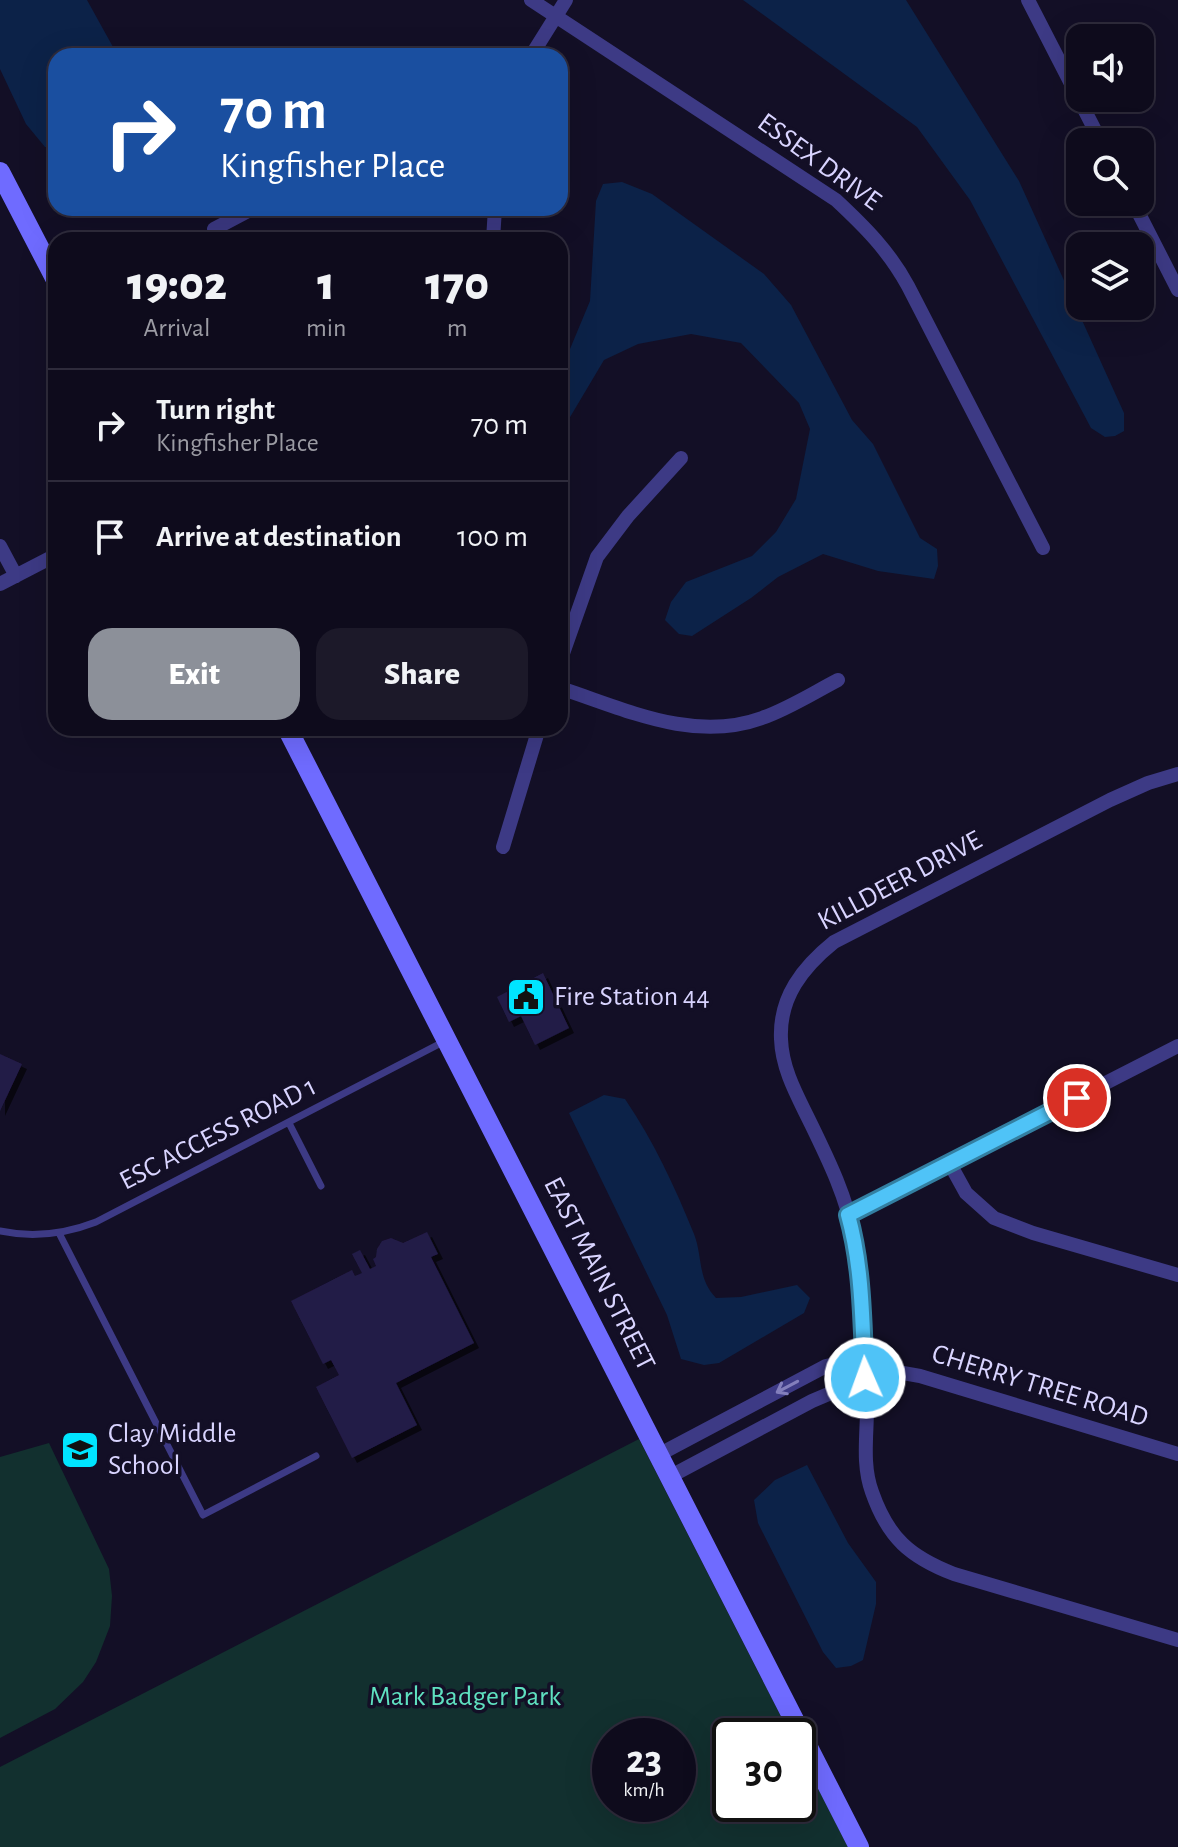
<!DOCTYPE html>
<html lang="en">
<head>
<meta charset="utf-8">
<style>
	body { margin:0; font-family:"Alegreya Sans",sans-serif; background:#1c1929; color:#f1f3f6; height:100vh; display:flex; flex-direction:column; font-size:30px; white-space:nowrap }
	* { box-sizing:border-box; margin:0 }
	p { font-size:26px; color:#9b9ba3 }
	.icon { flex:none; width:44px; height:44px; fill:none; stroke:currentColor; stroke-width:2; stroke-linecap:round; stroke-linejoin:round }
	.map { position:relative; flex:1; overflow:hidden }
	.details { position:absolute; left:48px; top:232px; width:520px; height:504px; display:flex; flex-direction:column; background:#0e0b1c; border-radius:24px; box-shadow:0 8px 32px #0002,0 0 0 2px #2e2b3b }
	.details>* { flex:none }
	.banner { position:absolute; left:48px; top:48px; width:520px; height:168px; border-radius:24px; box-shadow:0 8px 32px #0002,0 0 0 2px #2e2b3b; background:#1a4fa0; color:#fff; overflow:hidden }
	.controls { position:absolute; left:1066px; top:24px; display:grid; gap:16px }
	.controls a { display:grid; place-items:center; width:88px; height:88px; border-radius:16px; background:#0e0b1c; box-shadow:0 8px 32px #0002,0 0 0 2px #2e2b3b; font-size:40px }
	.speed { position:absolute; left:592px; top:1718px; display:flex; gap:16px; font-size:40px; font-weight:700; text-align:center }
	.speed>* { display:grid; place-content:center; width:104px; height:104px; border-radius:50%; background:#0e0b1c; box-shadow:0 8px 32px #0002,0 0 0 2px #2e2b3b; line-height:1 }
	.speed small { font-size:20px; font-weight:400 }
	.speed .limit { border:4px solid #111; border-radius:12px; background:#fff; color:#111 }
	.pin { position:absolute; display:grid; place-items:center; width:68px; height:68px; color:#fff; margin:-34px; border:4px solid #fff; border-radius:50%; box-shadow:0 2px 8px #0007 }
	.me { position:absolute; width:88px; margin:-44px; rotate:358deg; stroke-linejoin:round; filter:drop-shadow(0 0 6px #0008) }
	.turn { display:flex; align-items:center; gap:28px; height:168px; padding:0 40px; font-size:36px }
	.turn .icon { width:104px; height:104px; stroke-width:2.5 }
	.turn b { display:block; font-size:56px; line-height:68px }
	.eta { display:flex; justify-content:space-evenly; align-items:center; height:136px; text-align:center }
	.eta b { font-size:48px; font-weight:800; line-height:56px }
	.primary-button { display:flex; gap:16px; margin-top:auto; padding:16px 40px }
	.primary-button a { flex:1; height:92px; border-radius:24px; background:#8c9099; color:#fff; font-size:32px; font-weight:800; line-height:92px; text-align:center }
	.primary-button a+a { background:#1c1929; color:#f1f3f6 }
	ul { padding:0; list-style:none }
	li { display:flex; align-items:center; gap:24px; height:112px; padding:0 40px; border-top:2px solid #2e2b3b }
	li div { flex:1 }
	li b { display:block; font-size:30px }
	li em { font-style:normal }
	.map>svg:first-child { display:block }
	.green { fill:#12302f; fill-rule:evenodd }
	.water { fill:#0c2248 }
	.building { fill:#241b47; filter:url(#shadow) }
	.lines { fill:none; stroke-linecap:round; stroke-linejoin:round }
	.service { stroke:#3d3a85; stroke-width:7 }
	.minor { stroke:#3d3a85; stroke-width:14 }
	.secondary { stroke:#6f6bff; stroke-width:20 }
	.oneway { stroke:#837fbc }
	.route-casing { stroke:#337fa1; stroke-width:20 }
	.route { stroke:#4fc3f7; stroke-width:14 }
	.labels { text-anchor:middle; dominant-baseline:central; stroke-width:7; stroke-linejoin:round; paint-order:stroke }
	.street-label { font-size:28px; fill:#d9d4ff; stroke:#130f26 }
	.poi-label { font-size:28px; fill:#d9d4ff; stroke:#130f26; text-anchor:start }
	.park-label { font-size:28px; fill:#5fe0c0; stroke:#130f26 }
</style>
</head>
<body>
<div class="map">
<svg width="1178" height="1847" viewBox="0 0 1178 1847">
	<defs>
		<filter id="shadow"><feDropShadow dx="5" dy="5" stdDeviation="0" flood-color="#0009"/></filter>
	</defs>
	<rect width="100%" height="100%" fill="#130f26"/>
	<path class="green" d="M639,1439L791,1736H730V1804H798V1749L848,1847H0V1767ZM610,1736H678V1804H610Z
		M49,1443L109,1569L112,1596L110,1626L96,1662L83,1682L55,1709L0,1738V1457Z"/>
	<path class="water" d="M0,0H87L118,56H56V147H45L26,124L0,69Z
		M743,0H906L1019,181L1124,413V431L1115,436L1105,437L1091,428L970,200L917,127Z
		M622,182L652,194L764,274L791,305L852,420L873,444L920,538L937,549L938,566L934,579L878,571L823,554L778,577L751,598L692,636L679,634L665,620L671,602L686,582L752,556L776,532L796,499L810,429L799,403L741,343L691,334L638,344L604,360L560,434V373L590,301L596,201L603,184Z
		M604,1095L625,1099C653,1140 675,1187 694,1234C703,1257 697,1278 716,1298L741,1297L797,1285L810,1298L804,1313L719,1363L704,1365L681,1359L667,1315L569,1113Z
		M807,1465L848,1543L876,1582V1604L863,1660L851,1666L836,1668L823,1652L758,1523L754,1500L775,1480Z"/>
	<path class="building" d="M543,973L569,1028L535,1045L521,1016L509,1022L497,997Z
		M0,1054L22,1064L0,1111Z
		M427,1232L438,1254L431,1257L474,1343L396,1383L417,1425L352,1458L316,1387L339,1375L331,1360L323,1364L291,1301L352,1270L355,1276L362,1273L352,1254L360,1250L370,1269L376,1266L373,1259L376,1257L377,1249L382,1241L391,1238L403,1243Z"/>
	<g class="lines">
		<path class="service" d="M289,1123L321,1186
			M0,1231C33,1238 65,1234 96,1222L445,1041
			M59,1233L203,1515L316,1456"/>
		<path class="minor" d="M531,0L836,200C865,227 889,251 908,286L1043,548
			M1028,0L1101,142
			M531,56L566,0
			M1133,202L1178,290
			M214,229L254,208
			M493,240L495,208
			M0,546L16,576
			M0,584L56,555
			M560,662L597,557L628,516L681,458
			M560,688C625,709 693,743 762,718C788,709 813,693 838,680
			M1178,774L1148,783L1110,800L834,942C803,967 779,997 781,1039C782,1070 798,1097 811,1124C829,1161 847,1198 854,1238C865,1293 865,1352 867,1408C867,1436 862,1465 872,1492C888,1538 910,1557 954,1574L1178,1640
			M503,847L539,728
			M950,1164L966,1193L994,1218L1033,1233L1178,1275
			M848,1215L1178,1046
			M660,1454L826,1366L839,1363H864L886,1370L920,1376L1178,1454
			M671,1476L812,1401L871,1376"/>
		<path class="secondary" d="M0,172L56,280
			M287,728L859,1847"/>
	</g>
	<defs><path id="oneway-shaft" d="M-6 0H5M1.5-3L5.5 0L1.5 3" fill="none" stroke-width="1.6" stroke-linecap="round" stroke-linejoin="round" transform="scale(2)"/></defs>
	<use class="oneway" href="#oneway-shaft" transform="translate(787 1387) rotate(152)"/>
	<g class="lines">
		<g class="route-casing">
			<path id="route" d="M865,1378C862,1323 863,1269 848,1215L1077,1098"/>
		</g>
		<use href="#route" class="route"/>
	</g>
	<defs>
		<g id="civic-square" transform="scale(2)"><rect x="-9" y="-9" width="18" height="18" rx="4" fill="#00e5ff" stroke="#130f26"/><path d="M-.6-6.5H3V-4.5H.6V-3L4-1V1h2V6H-6V1h2V-1L-.6-3ZM-1.2 2.5V6h2.4V2.5Z" fill="#111"/></g>
		<g id="school-square" transform="scale(2)"><rect x="-9" y="-9" width="18" height="18" rx="4" fill="#00e5ff" stroke="#130f26"/><path d="M0-5L7-2L0 1L-7-2ZM-4 1L0 2.5L4 1V4Q0 6-4 4Z" fill="#111"/></g>
	</defs>
	<g fill-rule="evenodd">
		<use href="#civic-square" x="526" y="997"/>
		<use href="#school-square" x="80" y="1450"/>
	</g>
	<g class="labels">
		<g class="street-label">
			<text transform="translate(819 162) rotate(36)">ESSEX DRIVE</text>
			<text transform="translate(900 881) rotate(-28)">KILLDEER DRIVE</text>
			<text transform="translate(218 1134) rotate(-27)">ESC ACCESS ROAD 1</text>
			<text transform="translate(599 1274) rotate(63)">EAST MAIN STREET</text>
			<text transform="translate(1040 1386) rotate(17)">CHERRY TREE ROAD</text>
		</g>
		<g class="poi-label">
			<text x="554" y="997">Fire Station 44</text>
			<text x="108" y="1434">Clay Middle<tspan x="108" dy="32">School</tspan></text>
		</g>
		<g class="park-label">
			<text x="465" y="1697">Mark Badger Park</text>
		</g>
	</g>
</svg>
<div class="controls">
<a><svg class="icon" aria-label="sound" viewBox="0 0 24 24"><path d="M4 9h4l5-4v14l-5-4H4zM17 9q2 3 0 6"/></svg></a>
<a><svg class="icon" aria-label="search" viewBox="0 0 24 24"><circle cx="10" cy="10" r="6"/><path d="M15 15l6 6"/></svg></a>
<a><svg class="icon" aria-label="layers" viewBox="0 0 24 24"><path d="M12 4l9 5-9 5-9-5zM3 14l9 5 9-5"/></svg></a>
</div>
<div class="speed"><div>23<small>km/h</small></div><div class="limit">30</div></div>
<div class="pin" style="left:1077px;top:1098px;background:#d93025"><svg class="icon" aria-label="arrive" viewBox="0 0 24 24"><path d="M6 21V4h12l-3 4 3 4H6"/></svg></div>
<svg class="me" style="left:865px;top:1378px" viewBox="-20 -20 40 40"><circle r="17" fill="#4fc3f7" stroke="#fff" stroke-width="3"/><path d="M0-11L8 9 0 5-8 9z" fill="#fff"/></svg>
<div class="banner">
<div class="turn"><svg class="icon" aria-label="right" viewBox="0 0 24 24"><path d="M7 20v-9h11M14 6l5 5-5 5"/></svg><div><b>70 m</b>Kingfisher Place</div></div>
</div>
<section class="details">
<div class="eta">
<div><b>19:02</b><p>Arrival</p></div>
<div><b>1</b><p>min</p></div>
<div><b>170</b><p>m</p></div>
</div>
<ul>
<li><svg class="icon" aria-label="right" viewBox="0 0 24 24"><path d="M7 20v-9h11M14 6l5 5-5 5"/></svg><div><b>Turn right</b><p>Kingfisher Place</p></div><em>70 m</em></li>
<li><svg class="icon" aria-label="arrive" viewBox="0 0 24 24"><path d="M6 21V4h12l-3 4 3 4H6"/></svg><div><b>Arrive at destination</b></div><em>100 m</em></li>
</ul>
<div class="primary-button"><a>Exit</a><a>Share</a></div>
</section>
</div>
</body>
</html>
